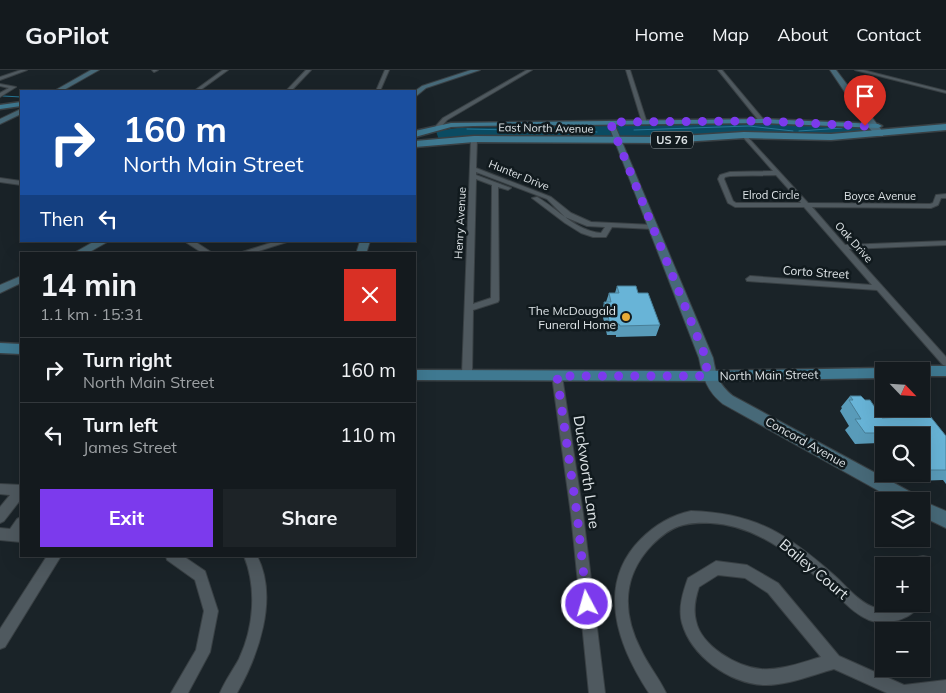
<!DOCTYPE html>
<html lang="en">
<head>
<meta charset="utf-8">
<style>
	body { margin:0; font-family:Mulish,sans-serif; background:#1d2327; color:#f1f3f6; height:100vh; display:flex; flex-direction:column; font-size:19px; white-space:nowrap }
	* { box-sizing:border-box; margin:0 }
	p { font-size:16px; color:#9da1a4 }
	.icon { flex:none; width:28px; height:28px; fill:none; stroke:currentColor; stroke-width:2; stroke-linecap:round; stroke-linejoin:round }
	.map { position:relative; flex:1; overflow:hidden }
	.drawer { position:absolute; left:20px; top:182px; width:396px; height:305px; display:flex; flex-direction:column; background:#141a1e; border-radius:0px; box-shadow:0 5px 20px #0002,0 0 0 1px #33383c }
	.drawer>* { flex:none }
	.guide { position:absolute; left:20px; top:20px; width:396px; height:152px; border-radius:0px; box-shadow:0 5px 20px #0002,0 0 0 1px #33383c; background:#1a4fa0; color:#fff; overflow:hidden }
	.needle { width:32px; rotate:115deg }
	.controls { position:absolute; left:875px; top:292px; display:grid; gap:10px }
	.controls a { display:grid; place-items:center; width:55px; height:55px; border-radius:0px; background:#141a1e; box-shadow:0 5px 20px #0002,0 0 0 1px #33383c; font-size:25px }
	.pin { position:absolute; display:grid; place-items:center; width:42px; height:42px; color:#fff; margin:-51px -21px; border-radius:50% 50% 50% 0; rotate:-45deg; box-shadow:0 0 5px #0007 }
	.pin .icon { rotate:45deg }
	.me { position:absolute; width:55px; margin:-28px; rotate:354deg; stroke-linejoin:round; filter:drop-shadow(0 0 4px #0008) }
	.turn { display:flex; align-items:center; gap:18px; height:105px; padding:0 20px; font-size:22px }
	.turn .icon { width:65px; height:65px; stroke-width:2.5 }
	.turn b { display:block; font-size:35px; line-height:42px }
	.then { display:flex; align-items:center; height:48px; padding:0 20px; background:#0003; gap:10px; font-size:19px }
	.round { display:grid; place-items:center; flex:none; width:52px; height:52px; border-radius:0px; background:#1d2327 }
	.summary { display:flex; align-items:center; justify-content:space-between; height:85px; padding:0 20px }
	h1 { font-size:30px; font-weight:700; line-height:38px }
	.action { display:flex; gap:10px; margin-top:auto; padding:10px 20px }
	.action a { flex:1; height:58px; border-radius:0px; background:#7c3aed; color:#fff; font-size:20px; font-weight:700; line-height:58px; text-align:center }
	.action a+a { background:#1d2327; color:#f1f3f6 }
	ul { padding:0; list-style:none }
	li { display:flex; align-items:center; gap:15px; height:65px; padding:0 20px; border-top:1px solid #33383c }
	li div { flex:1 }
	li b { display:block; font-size:19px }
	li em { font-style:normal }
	header { display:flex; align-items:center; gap:30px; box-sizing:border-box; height:70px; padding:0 25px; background:#141a1e; border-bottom:1px solid #33383c }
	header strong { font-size:24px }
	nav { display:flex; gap:28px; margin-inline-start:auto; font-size:18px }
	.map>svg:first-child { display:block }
	.green { fill:#0b4b62 }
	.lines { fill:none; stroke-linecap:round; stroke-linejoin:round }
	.stream { stroke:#267797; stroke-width:1 }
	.street-casing { stroke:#394044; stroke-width:2 }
	.secondary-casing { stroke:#394044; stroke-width:2 }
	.primary-casing { stroke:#394044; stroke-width:3 }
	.street { fill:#4f595f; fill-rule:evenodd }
	.secondary { fill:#476978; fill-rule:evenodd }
	.primary { fill:#3f7991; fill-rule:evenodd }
	.wall { fill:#599bb9 }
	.building { fill:#68b4d7; stroke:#497e96 }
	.route { stroke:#7c3aed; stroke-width:9; stroke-dasharray:0 16.2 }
	.poi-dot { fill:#e8ab37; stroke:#111a1e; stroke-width:2 }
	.labels { text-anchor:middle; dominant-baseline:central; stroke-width:5; stroke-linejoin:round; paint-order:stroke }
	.far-street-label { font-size:11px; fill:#dee4e7; stroke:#111a1e }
	.shield { fill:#111a1e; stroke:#a0a7ab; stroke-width:1 }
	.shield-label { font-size:11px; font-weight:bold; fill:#dee4e7 }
	.street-label { font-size:12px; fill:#dee4e7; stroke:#111a1e }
	.poi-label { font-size:12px; fill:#dee4e7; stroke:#111a1e; text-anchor:end }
	.near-street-label { font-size:15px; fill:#dee4e7; stroke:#111a1e }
</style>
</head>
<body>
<header>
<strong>GoPilot</strong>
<nav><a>Home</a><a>Map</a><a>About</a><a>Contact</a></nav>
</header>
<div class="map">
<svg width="946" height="623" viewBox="0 0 946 623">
	<rect width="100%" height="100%" fill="#1a2328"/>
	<path class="green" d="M770,54L869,58L872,62L687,69L439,70L436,61L457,58Z"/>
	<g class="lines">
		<path class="stream" d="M3,26L21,27
			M467,59L597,62
			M634,60L749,56L793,61
			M799,61L842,58"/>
		<g class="street-casing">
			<path id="street" d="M21,0H27L0,10V7Z
				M152,0H158L154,2Z
				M223,0H228L199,21H194Z
				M306,0H311L291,21H286Z
				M385,0H389L380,21H376Z
				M527,0H532L447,50L440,58L435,57L443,48Z
				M626,0H630L647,53L642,52Z
				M718,0H722L764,50V52H760Z
				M855,0H863L946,21V23Z
				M0,14L16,17L0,27V23L9,18L0,16Z
				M744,63L808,133L930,134L933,133L936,125L946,124V128H941L938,135L931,138L812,137L845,175L946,171V175L849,179L946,287V296L943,295L877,220L747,211L746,209L750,206L872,215L804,137H735L728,133L718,109L720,105L730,102L773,101L742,66V64ZM776,105L801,133H736L733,131L724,109L725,107L730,106Z
				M474,67L477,69L476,98L551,127L571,143L591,152L653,155L657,157L653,159L612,157L606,167H593L581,163L565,153L532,128L537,127C558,139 576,161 601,163L605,157L587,156L565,147L547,129L476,102V105L511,118L508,120L498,117L499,230L498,232L473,240L472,305L467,309L462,305L471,69ZM476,109L492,115L491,228L473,234Z
				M0,108L21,111V115L0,112Z
				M184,171H194L214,184H204Z
				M277,171H290L249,184H236Z
				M557,302L562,306L583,444L605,623H589L571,444L552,306Z
				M0,414L21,415V429L4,451L0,453V437L10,425L0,424Z
				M691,441C756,443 787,464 835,506C846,516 859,532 873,537C884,541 893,535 903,534C908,533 914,534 919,534C913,550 885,556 869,550C855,544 845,533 833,522C799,491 760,455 710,453C684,452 671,456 652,475C622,506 622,543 641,580C648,595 659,608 666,623H649C618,576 595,515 641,469C655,455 672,445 691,441Z
				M21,447V472L0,470V458L10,459L17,449Z
				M47,486H61L5,577L0,579V559Z
				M166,486H183L205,501L218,541L210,582L188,623H171L196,580L204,541L195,510L167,490Z
				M244,486H257C279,528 258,586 237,623H220C225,611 233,600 239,589C254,557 257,518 244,486Z
				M923,486L928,487C931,496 929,510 926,519L921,521V496H916L918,487Z
				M716,491L747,495L778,513L839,586L904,615L946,610V623H887L834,599C812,605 786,616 763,615C729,613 691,586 682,553C678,538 683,522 688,508ZM718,505L745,508L768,523L821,587C803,592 780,601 761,599C737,597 701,576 696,551C693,539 695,529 699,517Z"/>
		</g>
		<g class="secondary-casing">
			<path id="secondary" d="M91,0H99L62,21H54Z
				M471,0H480L426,18L415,27V21L422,16Z
				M830,0H836L883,62V66H877L869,58Z
				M21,39V44L0,54V49Z
				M607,51L614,53L713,288C716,305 719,315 733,326L918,426L920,430L946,441V458L921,446V431H897L723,334C707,321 703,308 699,288Z
				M95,171H109L86,184H72Z
				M360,171H370L366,184H356Z
				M21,206V213L0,223V215Z"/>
		</g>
		<g class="primary-casing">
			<path id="primary" d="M21,32V36L0,39V35Z
				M762,49L878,54L882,56L878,58L762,53L473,56L451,57L415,67V61L451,53Z
				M946,54V60L831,70L744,68L666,73L474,72L415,77V71L474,66L666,67L744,62L831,64Z
				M0,273L21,274V284L0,283Z
				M921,296H946V306H921V301H914L916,297Z
				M884,298L890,301H884V308L707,311L415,310V300L707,301Z"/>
		</g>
		<use href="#street" class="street"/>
		<use href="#secondary" class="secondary"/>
		<use href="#primary" class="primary"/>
	</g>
	<path class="wall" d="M617,216L638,223L660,255L656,266L616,267V265H607L602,243L604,232H606L609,223H615Z
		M850,326L865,330L882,348L946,366V414L943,410L915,411L910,404H921V366H884V380L879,373L855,374L845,360L849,356L840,341L842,338L841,337Z"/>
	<path class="building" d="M617,216H636L638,223H648L660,255L620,256L619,254H610L604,232H611L609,223H619Z
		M850,326H861L865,330H870L882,348L930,346L946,366V400H927L921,392V366H893L890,363H865L855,349H861L849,330H853Z"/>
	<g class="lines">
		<path class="route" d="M587,534L577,444L557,306H707L706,288L610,52L762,51L865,56"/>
	</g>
	<circle class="poi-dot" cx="626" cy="247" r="5"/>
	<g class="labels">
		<g class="far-street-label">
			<text transform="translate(546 58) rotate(1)">East North Avenue</text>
			<text transform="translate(519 105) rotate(22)">Hunter Drive</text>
			<text x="771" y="125">Elrod Circle</text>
			<text x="880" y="126">Boyce Avenue</text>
			<text transform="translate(460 153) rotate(-87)">Henry Avenue</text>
			<text transform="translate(854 172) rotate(48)">Oak Drive</text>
		</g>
		<rect class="shield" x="651" y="61.5" width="42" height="17" rx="4"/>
		<g class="shield-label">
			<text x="672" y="70">US 76</text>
		</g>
		<g class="street-label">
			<text transform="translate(816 202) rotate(4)">Corto Street</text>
			<text transform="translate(769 305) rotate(-1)">North Main Street</text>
			<text transform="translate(806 372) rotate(29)">Concord Avenue</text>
		</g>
		<g class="poi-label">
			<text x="616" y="240">The McDougald<tspan x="616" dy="14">Funeral Home</tspan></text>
		</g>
		<g class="near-street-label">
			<text transform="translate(587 402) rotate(82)">Duckworth Lane</text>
			<text transform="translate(814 499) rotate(40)">Bailey Court</text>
		</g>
	</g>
</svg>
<div class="controls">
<a><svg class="needle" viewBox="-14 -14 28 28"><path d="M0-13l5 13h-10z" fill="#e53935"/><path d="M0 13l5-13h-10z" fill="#9da1a4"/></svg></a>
<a><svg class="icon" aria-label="search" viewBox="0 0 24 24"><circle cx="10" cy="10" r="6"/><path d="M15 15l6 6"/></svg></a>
<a><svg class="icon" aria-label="layers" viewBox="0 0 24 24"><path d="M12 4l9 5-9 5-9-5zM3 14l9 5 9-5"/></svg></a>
<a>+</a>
<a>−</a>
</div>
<div class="pin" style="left:865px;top:56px;background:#d93025"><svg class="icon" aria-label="arrive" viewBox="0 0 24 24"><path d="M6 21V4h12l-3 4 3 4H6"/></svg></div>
<svg class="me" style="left:587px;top:534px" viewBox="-20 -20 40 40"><circle r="17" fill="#7c3aed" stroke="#fff" stroke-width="3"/><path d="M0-11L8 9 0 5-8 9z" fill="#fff"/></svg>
<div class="guide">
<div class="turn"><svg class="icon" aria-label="right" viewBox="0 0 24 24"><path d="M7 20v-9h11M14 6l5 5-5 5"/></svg><div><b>160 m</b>North Main Street</div></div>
<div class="then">Then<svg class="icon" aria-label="left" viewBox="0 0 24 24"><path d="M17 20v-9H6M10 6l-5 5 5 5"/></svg></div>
</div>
<section class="drawer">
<div class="summary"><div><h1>14 min</h1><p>1.1 km · 15:31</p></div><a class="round" style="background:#d93025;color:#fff"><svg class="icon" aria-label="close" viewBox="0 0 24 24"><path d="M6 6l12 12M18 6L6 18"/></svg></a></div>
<ul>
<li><svg class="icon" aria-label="right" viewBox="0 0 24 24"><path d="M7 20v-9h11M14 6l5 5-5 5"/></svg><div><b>Turn right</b><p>North Main Street</p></div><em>160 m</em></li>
<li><svg class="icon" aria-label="left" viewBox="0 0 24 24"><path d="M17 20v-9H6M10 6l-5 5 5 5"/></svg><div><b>Turn left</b><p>James Street</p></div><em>110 m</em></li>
</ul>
<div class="action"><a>Exit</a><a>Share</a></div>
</section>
</div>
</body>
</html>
